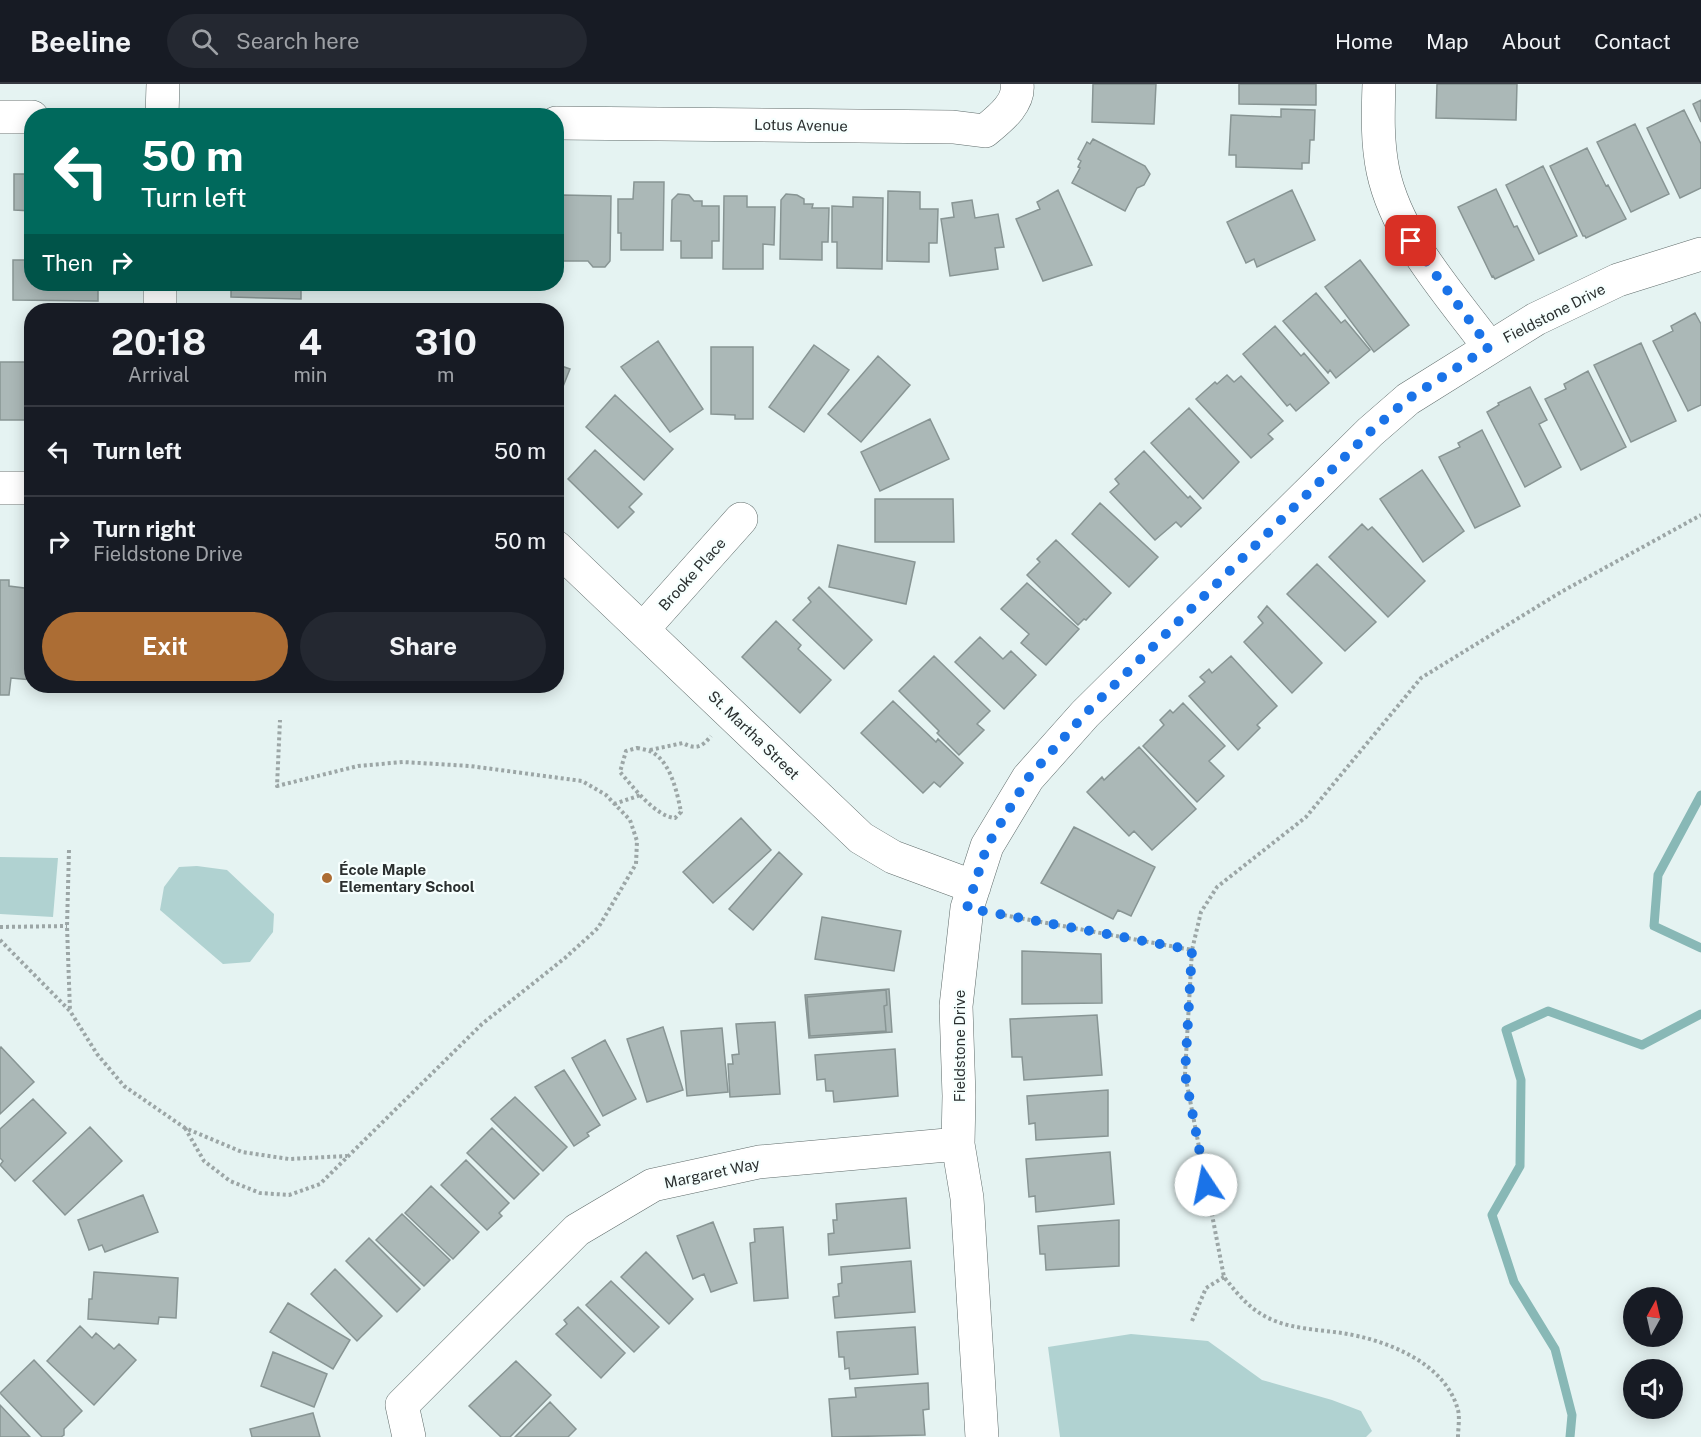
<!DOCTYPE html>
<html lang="en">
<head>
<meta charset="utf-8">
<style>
	body { margin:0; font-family:"Public Sans",sans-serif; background:#242831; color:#f1f3f6; height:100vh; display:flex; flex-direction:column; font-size:22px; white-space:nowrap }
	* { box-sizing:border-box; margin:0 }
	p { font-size:20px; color:#9ea1a6 }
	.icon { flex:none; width:33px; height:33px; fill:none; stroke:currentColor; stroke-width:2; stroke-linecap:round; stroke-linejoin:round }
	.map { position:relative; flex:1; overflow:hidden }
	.details { position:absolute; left:24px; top:219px; width:540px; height:390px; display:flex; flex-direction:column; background:#171b24; border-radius:24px; box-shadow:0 3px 15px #0003 }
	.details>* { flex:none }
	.hud { position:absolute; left:24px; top:24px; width:540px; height:183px; border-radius:24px; box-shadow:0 3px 15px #0003; background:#00695c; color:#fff; overflow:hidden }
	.needle { width:39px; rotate:8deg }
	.fabs { position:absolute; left:1623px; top:1203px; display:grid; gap:12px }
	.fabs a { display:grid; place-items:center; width:60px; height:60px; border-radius:50%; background:#171b24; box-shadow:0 3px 15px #0003; font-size:30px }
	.pin { position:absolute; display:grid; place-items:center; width:51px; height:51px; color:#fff; margin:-26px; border-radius:12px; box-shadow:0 3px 9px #0006 }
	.me { position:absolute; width:66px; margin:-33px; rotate:349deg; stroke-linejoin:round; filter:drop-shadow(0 0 4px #0008) }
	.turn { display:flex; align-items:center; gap:21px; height:126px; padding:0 18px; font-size:27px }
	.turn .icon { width:78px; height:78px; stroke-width:2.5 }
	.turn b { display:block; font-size:42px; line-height:51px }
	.then { display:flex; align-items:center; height:57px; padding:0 18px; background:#0003; gap:12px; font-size:22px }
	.eta { display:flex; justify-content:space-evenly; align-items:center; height:102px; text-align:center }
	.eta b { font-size:36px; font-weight:700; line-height:42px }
	.primary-button { display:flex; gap:12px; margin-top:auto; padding:12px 18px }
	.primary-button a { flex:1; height:69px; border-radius:36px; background:#ac6d34; color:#fff; font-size:24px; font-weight:700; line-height:69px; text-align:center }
	.primary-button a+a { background:#242831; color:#f1f3f6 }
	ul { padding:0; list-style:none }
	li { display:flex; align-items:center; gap:18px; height:90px; padding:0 18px; border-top:2px solid #363941 }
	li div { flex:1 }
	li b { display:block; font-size:22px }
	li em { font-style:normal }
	header { display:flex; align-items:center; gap:36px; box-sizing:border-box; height:84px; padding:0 30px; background:#171b24; border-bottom:2px solid #363941 }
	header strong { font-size:28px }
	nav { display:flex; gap:33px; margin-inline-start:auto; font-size:21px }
	.search { width:420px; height:54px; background:#242831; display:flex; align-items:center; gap:15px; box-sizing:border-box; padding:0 21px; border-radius:33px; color:#9ea1a6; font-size:22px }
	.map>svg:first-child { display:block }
	.green { fill:#b0d2d1 }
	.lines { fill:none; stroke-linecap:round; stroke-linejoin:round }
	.stream { stroke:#88b8b6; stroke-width:9 }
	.building { fill:#abb8b7; stroke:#889594; stroke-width:1.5 }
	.minor-casing { stroke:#606c6b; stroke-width:34 }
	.path { stroke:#9ca6a6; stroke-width:4; stroke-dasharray:3 3; stroke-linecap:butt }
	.minor { stroke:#fff; stroke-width:33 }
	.route { stroke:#1a73e8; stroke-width:10; stroke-dasharray:0 18 }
	.poi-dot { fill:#ac6d34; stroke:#f6fffe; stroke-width:2 }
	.labels { text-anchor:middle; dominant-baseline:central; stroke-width:4.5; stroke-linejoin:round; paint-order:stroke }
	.street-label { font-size:15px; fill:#2b3030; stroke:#f6fffe }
	.poi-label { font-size:15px; font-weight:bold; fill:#2b3030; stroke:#f6fffe; text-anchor:start }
</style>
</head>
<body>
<header>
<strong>Beeline</strong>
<div class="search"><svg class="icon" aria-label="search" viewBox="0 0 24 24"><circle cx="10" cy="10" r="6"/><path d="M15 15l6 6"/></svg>Search here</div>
<nav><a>Home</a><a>Map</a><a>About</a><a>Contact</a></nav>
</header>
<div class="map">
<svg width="1701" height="1353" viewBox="0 0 1701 1353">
	<rect width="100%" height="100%" fill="#e5f3f2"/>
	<path class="green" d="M0,773L58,774L53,833L0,830Z
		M197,782L227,786L274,830L273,848L250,878L223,880L160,826L164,803L179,783Z
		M1131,1250L1208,1257L1262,1296L1332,1316L1361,1327L1372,1347L1366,1353H1060L1048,1263Z"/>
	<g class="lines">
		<path class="stream" d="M1701,711L1658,791L1654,842L1701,864
			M1570,1353L1572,1331L1555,1265L1514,1198L1492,1131L1520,1082L1521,996L1506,946L1548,927L1642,961L1701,930"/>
	</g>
	<path class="building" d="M1093,0H1156L1154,40L1092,38Z
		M1239,0H1316V21L1239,20Z
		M1437,0H1517L1516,36L1436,34Z
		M1701,16V38L1693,20Z
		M1281,25L1315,26L1314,56H1310L1309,79H1302V85L1236,83V71H1229L1231,31L1281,33Z
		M1684,26L1701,60V104L1680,114L1647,44Z
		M1635,40L1669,110L1631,128L1597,58Z
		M1093,55L1145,82L1150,90L1144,101L1137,104L1125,127L1072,99L1080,84L1078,83L1081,77L1078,75L1087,58L1090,60Z
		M1587,64L1606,102L1608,101L1626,135L1586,154L1585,152H1583L1550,82Z
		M1543,82L1577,152L1539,170L1506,101Z
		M14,90H32V127L14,126Z
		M634,98H664L663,166H621V149H618V115H633Z
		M1496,105L1514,143L1517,142L1534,176L1495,195L1493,192L1492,193L1458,123Z
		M1058,106L1092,181L1043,197L1016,135L1040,125L1037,118Z
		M1292,106L1315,156L1257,183L1254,175L1246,179L1227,138Z
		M888,107L920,108V125H938L937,159H929V178L887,177Z
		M678,110L689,111L694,117H702V122H719V157H712V174H681V157H671L672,116Z
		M786,110L797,111L804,115V120H813L812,124H829L828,158H822V176L780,175L781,116Z
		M562,111L611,112L610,177L605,183H593L588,177H561Z
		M724,112H747V123H775L774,161L763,160V185H723Z
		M853,113L883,114L882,185L837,184V158H832V122L853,123Z
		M972,116L975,134L998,130L1004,163L995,164L998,185L950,192L941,135L954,133L952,119Z
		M13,176H32V200H98V217L13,216Z
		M1360,176L1409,241L1374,268L1325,203Z
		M226,200H301V215L231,213V200Z
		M1316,209L1341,239L1345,236L1370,266L1336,294L1330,286L1328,289L1283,237Z
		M250,223L315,226H247Z
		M1695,229L1701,240V321L1688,327L1653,257L1673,247L1671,242Z
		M1275,242L1301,272L1304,269L1329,299L1296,327L1290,320L1287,322L1243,270Z
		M658,257L703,325L670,348L621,283Z
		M1641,259L1676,337L1631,358L1594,281Z
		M814,261L849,286L804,348L769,323Z
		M711,263H753V335H735V331L711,330Z
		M878,272L910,301L861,358L828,330Z
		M0,278H32V336H0Z
		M556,280L570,285L556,320Z
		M1588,287L1626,363L1581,386L1545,315L1566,305L1564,300Z
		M1227,291L1234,298L1241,292L1283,337L1268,350L1273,355L1251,374L1196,315L1215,298L1217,300Z
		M1530,303L1547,336L1539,340L1561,383L1525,403L1487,328L1499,321L1498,319Z
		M615,311L673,365L644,396L586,343Z
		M1189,324L1239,378L1203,415L1151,359Z
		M930,335L949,375L880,407L861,368Z
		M1482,346L1520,422L1475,444L1439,373L1460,363L1458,359Z
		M595,366L642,410L629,423L634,428L618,444L568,395Z
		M1144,367L1188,414L1190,412L1201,424L1181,443L1176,438L1155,456L1110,408L1119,400L1115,395Z
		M1422,386L1464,447L1423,478L1380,415Z
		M875,415H953L954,458H875Z
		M1100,419L1158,473L1129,503L1072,450Z
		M1362,440L1368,446L1372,443L1425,497L1388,533L1329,473Z
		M1056,456L1111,509L1086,536L1084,535L1078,541L1027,491L1040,478L1037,475Z
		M838,461L915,478L906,520L829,503Z
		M1317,480L1376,538L1345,567L1287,510Z
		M0,496H9V502L32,505V596L11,594L9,611H0Z
		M1027,499L1079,545L1046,581L1021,559L1029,550L1001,525Z
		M819,503L872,556L844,585L793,536L811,518L808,514Z
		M1267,522L1322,579L1292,609L1244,558L1263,539L1258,533Z
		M776,537L801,561L798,565L831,596L800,629L742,573Z
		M980,553L1003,575L1011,567L1036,591L1004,625L955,578Z
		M934,572L990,627L977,640L984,646L959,671L937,649L939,647L899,607Z
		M1231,572L1277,622L1257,641L1260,644L1238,666L1189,612L1205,598L1200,593L1209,585L1212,589Z
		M893,617L936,658L938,655L963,679L940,703L934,698L923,709L861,649Z
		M1183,619L1225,662L1209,677L1224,692L1197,718L1143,662L1164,641L1160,636L1170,626L1173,629Z
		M1139,663L1196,725L1152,766L1134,747L1129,752L1087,708L1102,693L1104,696Z
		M741,734L771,766L713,819L683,788Z
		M1074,743L1155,783L1131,832L1118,826L1113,835L1041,799Z
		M779,768L802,790L753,846L729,825Z
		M822,833L901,847L894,887L815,875Z
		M1022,867L1101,870L1102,919L1022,920Z
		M889,905L892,948L809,954L805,911Z
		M886,906L887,921L884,922L886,947L810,952L807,913Z
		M1097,931L1102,991L1024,996L1022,973H1012L1010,935Z
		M775,938L780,1010L730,1013L728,980H733L732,971L739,970L736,940Z
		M663,943L683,1006L647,1018L627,955Z
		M722,944L728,1008L687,1012L681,947Z
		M605,956L636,1015L603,1032L572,974Z
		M1,963L34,998L0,1030V965Z
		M895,965L898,1012L834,1018L833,1007H826L825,995L817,996L815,971Z
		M564,986L600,1041L587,1049L589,1052L574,1062L535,1003Z
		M1108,1006V1052L1036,1056L1035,1039L1029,1040L1027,1012Z
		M515,1013L567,1063L543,1087L491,1035Z
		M33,1015L66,1049L15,1097L0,1081L3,1077L0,1074V1045Z
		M90,1043L122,1077L65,1131L33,1097Z
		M492,1044L539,1090L514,1115L467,1069Z
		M1110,1068L1114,1120L1036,1128L1035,1112L1029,1113L1026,1075Z
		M466,1076L509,1119L499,1129L502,1132L487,1146L441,1101Z
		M431,1102L479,1148L453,1175L405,1129Z
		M143,1111L158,1148L105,1168L102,1161L89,1166L78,1136Z
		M906,1114L910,1164L829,1171L828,1150L834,1149L833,1136H837L836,1120Z
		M402,1130L450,1176L424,1202L376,1156Z
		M1119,1136V1182L1046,1186L1045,1170H1040L1038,1142Z
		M713,1138L737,1199L711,1208L704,1190L693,1195L677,1152Z
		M783,1143L788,1214L754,1217L750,1159L755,1158L754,1145Z
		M369,1154L420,1205L397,1228L346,1177Z
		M646,1168L693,1215L669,1240L621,1193Z
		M911,1177L915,1228L835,1234L833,1213L839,1212L838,1200L842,1199L841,1183Z
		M335,1185L382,1232L357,1257L311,1210Z
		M94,1188L178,1194L176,1234L159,1233L158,1240L88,1235L89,1215H92Z
		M611,1197L659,1243L634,1268L586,1221Z
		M288,1219L350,1256L333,1285L270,1248Z
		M578,1223L625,1269L601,1294L556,1250L567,1240L564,1236Z
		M80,1242L92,1254L96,1249L114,1265L119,1260L136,1276L94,1321L47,1277Z
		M915,1243L918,1290L850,1295L849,1284L845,1285L844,1273H839L837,1248Z
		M273,1268L327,1290L314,1323L261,1302Z
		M34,1276L82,1327L64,1345V1351L61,1353H42L0,1309Z
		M516,1277L551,1311L510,1353H501L469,1322Z
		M928,1299L929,1325L923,1326L925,1351L832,1353L829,1315L856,1313L855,1304Z
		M550,1318L576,1345L568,1353H515Z
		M0,1321L30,1353H0Z
		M313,1329L320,1353H252L250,1345Z"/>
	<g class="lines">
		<g class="minor-casing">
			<path id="minor" d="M1379,0C1378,29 1377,58 1383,87C1397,153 1449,209 1489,263
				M162,32L163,0
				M0,33H32
				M556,39L953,43L985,47C998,36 1020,20 1017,0
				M160,226V200
				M0,404H32
				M556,463L861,754L893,773L974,803
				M643,545L741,435
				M409,1353L402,1321L577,1146L653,1101L759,1078L958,1060
				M982,1353L967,1114L958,1060L959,1012L956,922L967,824L987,762L1028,694L1085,630L1370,348L1408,315L1536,235L1618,196L1701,170"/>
		</g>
		<path class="path" d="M637,664C642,665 648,666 652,668C671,679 677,708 681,728L675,734C655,732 633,703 620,688L626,667Z
			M650,666L683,659C696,666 702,663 711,652
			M614,720L641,711
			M69,766L67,842L70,927
			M998,830L1192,866
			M0,843L67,842
			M0,856L70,927L97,970L124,1002L185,1044L242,1068L289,1075L347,1072
			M185,1044L204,1077L230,1097L260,1109L289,1111L320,1100L482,940L565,874L598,844L636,780L637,757L630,736L606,711L582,697L470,682L403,678L358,682L277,702L280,636
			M1192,1237L1206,1204L1224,1193
			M1458,1353C1458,1345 1460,1334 1458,1326C1445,1278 1386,1256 1342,1249C1320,1246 1296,1245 1275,1237C1252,1228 1239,1212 1224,1193L1185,990L1192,866L1201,828L1217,803L1306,733L1421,594L1561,508L1701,431"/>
		<use href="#minor" class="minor"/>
	</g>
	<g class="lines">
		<path class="route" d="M1206,1101L1185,990L1192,866L967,824L987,762L1028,694L1085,630L1370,348L1408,315L1489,263L1411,157"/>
	</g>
	<circle class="poi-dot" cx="327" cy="794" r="6"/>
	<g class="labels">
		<g class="street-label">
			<text transform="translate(801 41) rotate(1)">Lotus Avenue</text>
			<text transform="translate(1554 229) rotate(-27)">Fieldstone Drive</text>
			<text transform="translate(692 490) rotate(-48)">Brooke Place</text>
			<text transform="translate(754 651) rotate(44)">St. Martha Street</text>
			<text transform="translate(959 962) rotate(-90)">Fieldstone Drive</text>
			<text transform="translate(712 1089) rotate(-12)">Margaret Way</text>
		</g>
		<g class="poi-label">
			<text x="339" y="785">École Maple<tspan x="339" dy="17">Elementary School</tspan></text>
		</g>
	</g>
</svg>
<div class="fabs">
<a><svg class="needle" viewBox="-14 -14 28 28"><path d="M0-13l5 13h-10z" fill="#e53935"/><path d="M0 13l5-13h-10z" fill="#9ea1a6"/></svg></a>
<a><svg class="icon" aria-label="sound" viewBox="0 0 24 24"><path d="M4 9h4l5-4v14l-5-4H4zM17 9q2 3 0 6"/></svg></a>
</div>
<div class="pin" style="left:1411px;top:157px;background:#d93025"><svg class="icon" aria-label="arrive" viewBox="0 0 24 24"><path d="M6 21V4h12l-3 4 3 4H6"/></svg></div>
<svg class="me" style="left:1206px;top:1101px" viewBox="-20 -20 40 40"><circle r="19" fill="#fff"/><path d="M0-13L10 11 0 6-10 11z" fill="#1a73e8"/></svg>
<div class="hud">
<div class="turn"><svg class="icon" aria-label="left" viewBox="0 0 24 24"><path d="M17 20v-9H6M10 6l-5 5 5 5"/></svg><div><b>50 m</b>Turn left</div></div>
<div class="then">Then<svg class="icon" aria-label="right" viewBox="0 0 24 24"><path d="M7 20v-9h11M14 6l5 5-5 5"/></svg></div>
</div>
<section class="details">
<div class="eta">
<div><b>20:18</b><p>Arrival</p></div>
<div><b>4</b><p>min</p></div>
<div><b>310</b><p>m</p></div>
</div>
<ul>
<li><svg class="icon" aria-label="left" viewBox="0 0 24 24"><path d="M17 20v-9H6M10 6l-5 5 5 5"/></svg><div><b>Turn left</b></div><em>50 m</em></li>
<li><svg class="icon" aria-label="right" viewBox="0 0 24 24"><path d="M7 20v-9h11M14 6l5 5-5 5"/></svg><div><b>Turn right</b><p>Fieldstone Drive</p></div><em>50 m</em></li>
</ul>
<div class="primary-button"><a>Exit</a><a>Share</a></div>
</section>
</div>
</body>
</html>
